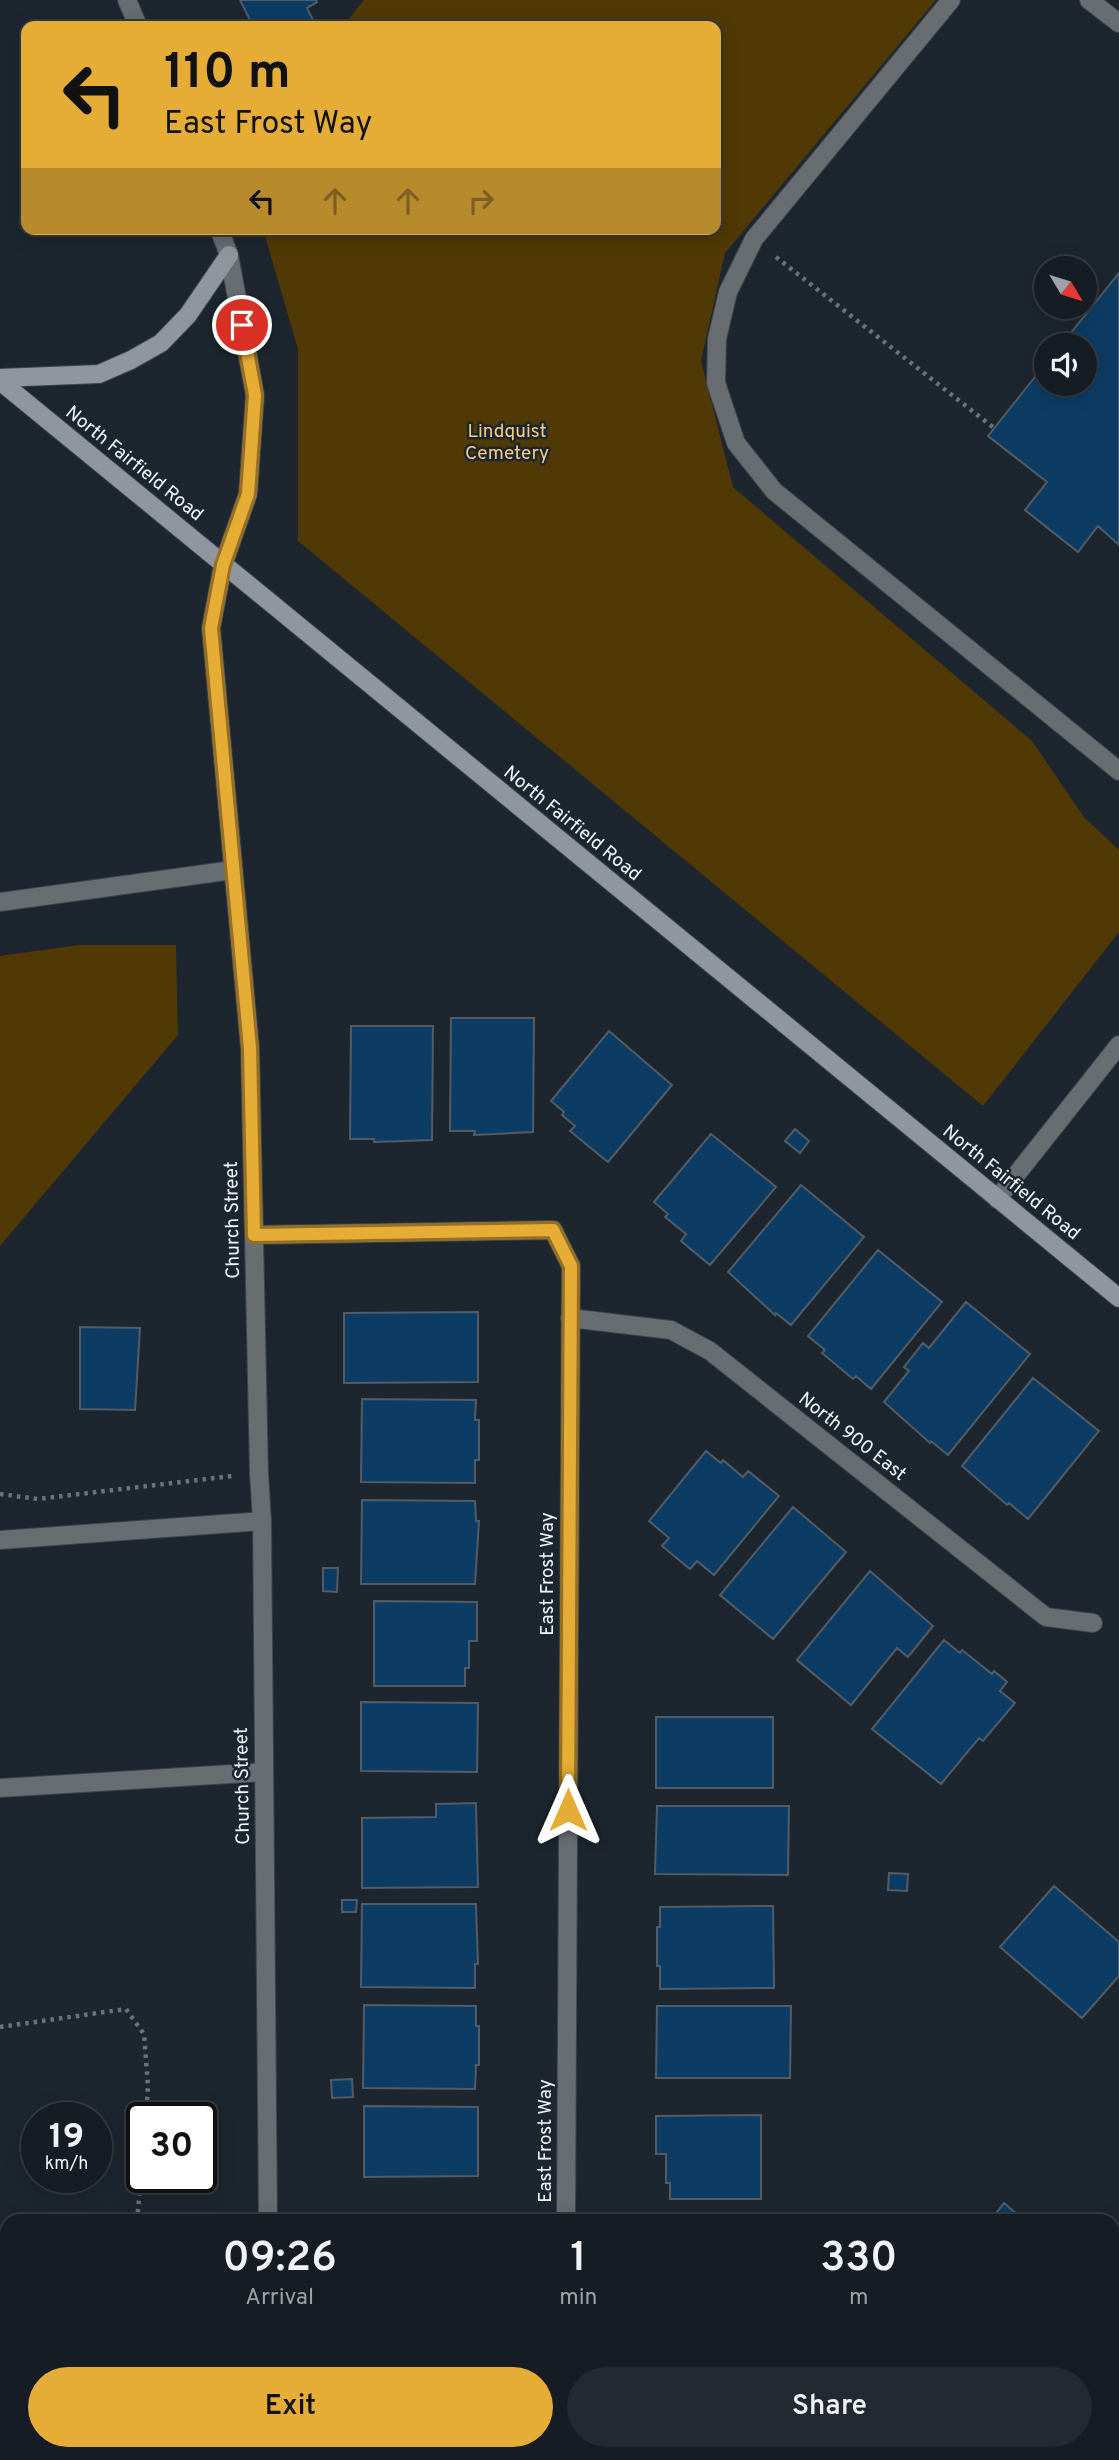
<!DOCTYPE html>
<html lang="en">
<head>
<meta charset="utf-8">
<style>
	body { margin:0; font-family:Overpass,sans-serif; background:#232930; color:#f1f3f6; height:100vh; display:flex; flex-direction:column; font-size:26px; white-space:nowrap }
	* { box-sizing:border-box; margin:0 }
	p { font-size:23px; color:#9ea1a6 }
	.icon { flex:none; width:38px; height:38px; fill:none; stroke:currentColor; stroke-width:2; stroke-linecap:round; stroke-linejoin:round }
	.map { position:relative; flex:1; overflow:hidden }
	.sheet { position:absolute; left:0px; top:2214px; width:1120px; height:247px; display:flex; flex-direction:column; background:#161c23; border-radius:21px 21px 0 0; box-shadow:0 4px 18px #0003,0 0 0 2px #353a41 }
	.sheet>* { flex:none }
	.top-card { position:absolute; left:21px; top:21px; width:700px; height:214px; border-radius:14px; box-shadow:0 4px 18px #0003,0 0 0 2px #353a41; background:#e5ad36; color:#111; overflow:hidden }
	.needle { width:46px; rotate:128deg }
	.controls { position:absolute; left:1034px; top:256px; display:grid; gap:14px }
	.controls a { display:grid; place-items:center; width:63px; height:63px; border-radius:50%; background:#161c23; box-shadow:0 4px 18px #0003,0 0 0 2px #353a41; font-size:35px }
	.speed { position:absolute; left:21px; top:2102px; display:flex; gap:14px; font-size:35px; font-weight:700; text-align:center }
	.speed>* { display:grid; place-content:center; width:91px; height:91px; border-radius:50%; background:#161c23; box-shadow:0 4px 18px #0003,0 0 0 2px #353a41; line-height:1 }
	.speed small { font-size:18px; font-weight:400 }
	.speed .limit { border:4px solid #111; border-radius:10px; background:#fff; color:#111 }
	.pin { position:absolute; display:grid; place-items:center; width:60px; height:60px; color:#fff; margin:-30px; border:4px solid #fff; border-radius:50%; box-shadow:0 2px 7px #0007 }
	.me { position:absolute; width:77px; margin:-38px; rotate:0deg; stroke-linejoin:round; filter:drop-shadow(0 0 5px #0008) }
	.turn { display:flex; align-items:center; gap:24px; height:147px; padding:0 28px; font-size:32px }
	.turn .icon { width:91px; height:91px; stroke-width:2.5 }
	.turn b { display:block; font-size:49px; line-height:60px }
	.lanes { display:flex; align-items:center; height:66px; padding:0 28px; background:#0003; justify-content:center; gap:35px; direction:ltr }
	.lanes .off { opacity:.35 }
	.eta { display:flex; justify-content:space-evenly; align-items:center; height:119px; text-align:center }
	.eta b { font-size:42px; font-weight:600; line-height:49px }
	.button { display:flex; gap:14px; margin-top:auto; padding:14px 28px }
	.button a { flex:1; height:80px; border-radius:42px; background:#e5ad36; color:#111; font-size:28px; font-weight:600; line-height:80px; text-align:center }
	.button a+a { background:#232930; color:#f1f3f6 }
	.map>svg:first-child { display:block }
	.green { fill:#503905 }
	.building { fill:#0c3c64; stroke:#515c66; stroke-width:2 }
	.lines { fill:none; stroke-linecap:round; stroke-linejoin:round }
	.service-casing { stroke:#3b434c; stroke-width:20 }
	.minor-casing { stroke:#3b434c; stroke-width:20 }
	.tertiary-casing { stroke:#3b434c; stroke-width:20 }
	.secondary-casing { stroke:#3b434c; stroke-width:20 }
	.path { stroke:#6a727a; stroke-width:4.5; stroke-dasharray:3.5 5; stroke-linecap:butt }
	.service { stroke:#686d72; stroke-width:18 }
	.minor { stroke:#686d72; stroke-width:18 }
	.tertiary { stroke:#686d72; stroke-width:18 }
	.secondary { stroke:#8f969e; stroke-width:18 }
	.route-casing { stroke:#957023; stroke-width:18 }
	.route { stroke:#e5ad36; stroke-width:12 }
	.labels { text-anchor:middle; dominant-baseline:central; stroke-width:5; stroke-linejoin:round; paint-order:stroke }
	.park-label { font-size:19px; fill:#f8cd7e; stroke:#1d262f }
	.street-label { font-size:19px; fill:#f0f6fc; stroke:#1d262f }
</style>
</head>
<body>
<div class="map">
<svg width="1119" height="2460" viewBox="0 0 1119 2460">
	<rect width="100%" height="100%" fill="#1d262f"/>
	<path class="green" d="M364,0H936L725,253L701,361L733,487L1032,741L1084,817L1119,850V932L983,1106L298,541V349L263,229H716V26H343Z
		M79,945H176L178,1035L0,1246V956Z"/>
	<path class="building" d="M240,0H316L317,2L307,8L316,26H253Z
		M1119,273V545L1098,526L1078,552L1025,510L1047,482L988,436L1046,363V383H1085V345H1061Z
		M451,1018H534L533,1132L474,1135L475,1131H450Z
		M351,1026H433L432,1140L374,1142V1139H350Z
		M609,1031L672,1085L608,1162L570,1131L575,1126L562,1115L564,1112L551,1101Z
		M795,1129L809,1141L800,1153L785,1141Z
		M711,1134L776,1187L710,1265L681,1241L686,1234L665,1217L668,1214L654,1202Z
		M801,1185L864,1237L791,1325L776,1313L775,1315L728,1272Z
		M878,1250L942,1302L871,1389L856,1376L853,1379L822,1353L825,1350L808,1336Z
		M966,1302L1030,1354L948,1455L931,1441L930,1443L884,1402L909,1371L904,1367L923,1343L929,1348Z
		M478,1312V1382L344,1383V1313Z
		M80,1327L140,1328L135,1410L80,1409Z
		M1033,1378L1099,1431L1028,1519L1009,1503L1007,1505L962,1466Z
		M362,1399L476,1400L475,1420H479V1460H475V1483L361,1482Z
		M706,1451L721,1463L723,1460L743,1477L748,1471L779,1496L714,1575L697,1561L690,1569L662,1546L669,1538L649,1521Z
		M362,1500L475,1501L476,1521H479L475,1584H361Z
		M793,1507L846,1552L773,1639L720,1595Z
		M323,1568H338L337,1592L323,1591Z
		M870,1571L933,1626L908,1657L897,1648L851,1705L797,1660Z
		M374,1601L477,1602V1641H469V1668H465V1686H374Z
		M944,1640L960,1653L962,1650L992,1674L994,1671L1007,1682L1000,1691L1015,1703L983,1741L979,1738L941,1784L872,1729Z
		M361,1702L478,1703L477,1772L361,1771Z
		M656,1717H773V1788H656Z
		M476,1803L478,1887L362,1888V1818L436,1817V1804Z
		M657,1806H789L788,1875L655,1874Z
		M889,1873L908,1874L907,1891L888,1890Z
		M1054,1886L1119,1942V1976L1082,2018L1000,1947Z
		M342,1900H357L356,1912H342Z
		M362,1904H476L478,1964H475V1988L361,1987Z
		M773,1906L774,1988L660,1989V1966H657V1927H660V1907Z
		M364,2005L476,2006V2026H479V2065H476L475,2089L363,2088Z
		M657,2006H791L790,2078H656Z
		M352,2079L353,2097L332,2098L331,2080Z
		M364,2106L478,2107V2176L364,2177Z
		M761,2115V2199H670V2183H666V2154H656V2116Z
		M1004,2203L1025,2221H990Z
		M358,2454H429V2460H358Z
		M446,2454H529V2460H446Z
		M547,2454H643L644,2460H547Z"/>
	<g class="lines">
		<g class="service-casing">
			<path id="service" d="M951,0L754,239L728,292L717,339L716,383L736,443L774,491L1119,771
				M1089,0L1119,23
				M0,902L233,870
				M997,1199L1119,1045
				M0,1540L262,1521
				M0,1788L264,1772"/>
		</g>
		<g class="minor-casing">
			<path id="minor" d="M254,1235L553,1230L571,1266L566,2221
				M570,1318L671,1330L710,1351L1046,1617L1093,1623"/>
		</g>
		<g class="tertiary-casing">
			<path id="tertiary" d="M127,0L138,26
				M219,229L229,255L255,395L248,494L223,565L211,628L250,1048L259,1473L262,1521L268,2221
				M270,2454V2460"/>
		</g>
		<g class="secondary-casing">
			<path id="secondary" d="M0,378L99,374L131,360L161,343L188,315L229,255
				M0,381L1119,1298"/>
		</g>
		<path class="path" d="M776,257L994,428
			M0,1494L38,1499L232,1476
			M0,2027L126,2009L144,2034L148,2086L146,2118
			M137,2221L142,2165
			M150,2454L152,2460"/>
		<use href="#service" class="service"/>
		<use href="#minor" class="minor"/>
		<use href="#tertiary" class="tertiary"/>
		<use href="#secondary" class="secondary"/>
	</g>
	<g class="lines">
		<g class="route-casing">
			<path id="route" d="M242,325L255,395L248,494L223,565L211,628L250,1048L254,1235L553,1230L571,1266L568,1810"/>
		</g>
		<use href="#route" class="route"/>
	</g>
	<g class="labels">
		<g class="park-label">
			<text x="507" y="432">Lindquist<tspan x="507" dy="22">Cemetery</tspan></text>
		</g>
		<g class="street-label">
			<text transform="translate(134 464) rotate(39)">North Fairfield Road</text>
			<text transform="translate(572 824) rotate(39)">North Fairfield Road</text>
			<text transform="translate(1011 1183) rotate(39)">North Fairfield Road</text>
			<text transform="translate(233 1220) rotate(-91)">Church Street</text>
			<text transform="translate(852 1437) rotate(38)">North 900 East</text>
			<text transform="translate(548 1574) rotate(-90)">East Frost Way</text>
			<text transform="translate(243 1786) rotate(-91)">Church Street</text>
			<text transform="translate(546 2141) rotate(-90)">East Frost Way</text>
		</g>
	</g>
</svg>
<div class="controls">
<a><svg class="needle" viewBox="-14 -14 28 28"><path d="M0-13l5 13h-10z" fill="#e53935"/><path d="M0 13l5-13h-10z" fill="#9ea1a6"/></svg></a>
<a><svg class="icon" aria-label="sound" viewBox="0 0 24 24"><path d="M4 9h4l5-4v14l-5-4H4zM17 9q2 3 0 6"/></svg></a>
</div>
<div class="speed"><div>19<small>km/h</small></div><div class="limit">30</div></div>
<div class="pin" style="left:242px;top:325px;background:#d93025"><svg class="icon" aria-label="arrive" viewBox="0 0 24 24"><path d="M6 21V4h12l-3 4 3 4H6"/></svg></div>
<svg class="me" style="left:568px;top:1810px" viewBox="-20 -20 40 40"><path d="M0-17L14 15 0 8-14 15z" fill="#e5ad36" stroke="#fff" stroke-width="4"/></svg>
<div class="top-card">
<div class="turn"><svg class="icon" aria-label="left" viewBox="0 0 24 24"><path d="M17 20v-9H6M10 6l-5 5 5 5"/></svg><div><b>110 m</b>East Frost Way</div></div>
<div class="lanes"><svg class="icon" aria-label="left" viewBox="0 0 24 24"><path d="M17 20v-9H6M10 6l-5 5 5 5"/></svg><svg class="icon off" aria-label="ahead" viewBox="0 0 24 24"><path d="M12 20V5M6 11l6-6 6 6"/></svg><svg class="icon off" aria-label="ahead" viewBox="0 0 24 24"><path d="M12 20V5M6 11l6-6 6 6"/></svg><svg class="icon off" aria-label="right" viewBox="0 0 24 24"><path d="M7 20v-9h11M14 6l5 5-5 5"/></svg></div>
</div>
<section class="sheet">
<div class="eta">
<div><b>09:26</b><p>Arrival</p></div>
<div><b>1</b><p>min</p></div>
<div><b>330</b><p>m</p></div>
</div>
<div class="button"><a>Exit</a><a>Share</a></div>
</section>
</div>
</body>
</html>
